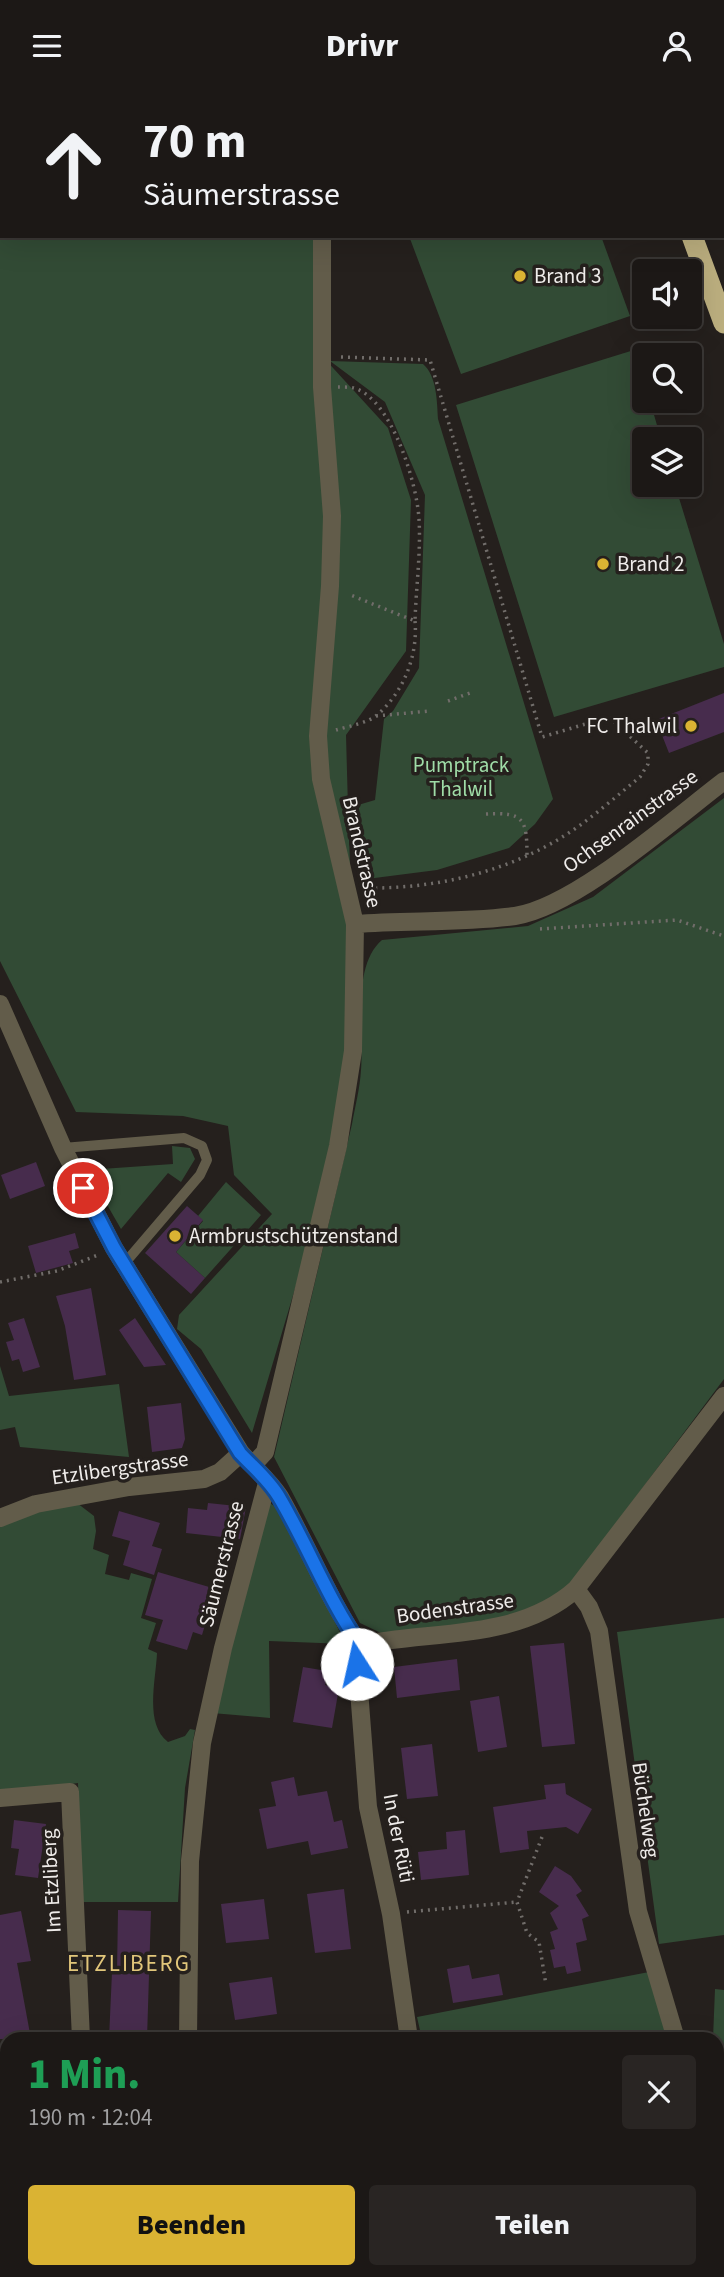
<!DOCTYPE html>
<html lang="de">
<head>
<meta charset="utf-8">
<style>
	body { margin:0; font-family:"Source Sans 3",sans-serif; background:#292523; color:#f1f3f6; height:100vh; display:flex; flex-direction:column; font-size:26px; white-space:nowrap }
	* { box-sizing:border-box; margin:0 }
	p { font-size:23px; color:#a0a0a1 }
	.icon { flex:none; width:38px; height:38px; fill:none; stroke:currentColor; stroke-width:2; stroke-linecap:round; stroke-linejoin:round }
	.map { position:relative; flex:1; overflow:hidden }
	.sheet { position:absolute; left:0px; top:1941px; width:724px; height:247px; display:flex; flex-direction:column; background:#1c1816; border-radius:21px 21px 0 0; box-shadow:0 7px 28px #0002,0 0 0 2px #3a3735 }
	.sheet>* { flex:none }
	.hud { position:absolute; left:0px; top:0px; width:724px; height:147px; box-shadow:0 7px 28px #0002,0 0 0 2px #3a3735; background:#1c1816; color:#f1f3f6; overflow:hidden }
	.tools { position:absolute; left:632px; top:168px; display:grid; gap:14px }
	.tools a { display:grid; place-items:center; width:70px; height:70px; border-radius:7px; background:#1c1816; box-shadow:0 7px 28px #0002,0 0 0 2px #3a3735; font-size:35px }
	.pin { position:absolute; display:grid; place-items:center; width:60px; height:60px; color:#fff; margin:-30px; border:4px solid #fff; border-radius:50%; box-shadow:0 2px 7px #0007 }
	.me { position:absolute; width:77px; margin:-38px; rotate:350deg; stroke-linejoin:round; filter:drop-shadow(0 0 5px #0008) }
	.turn { display:flex; align-items:center; gap:24px; height:147px; padding:0 28px; font-size:32px }
	.turn .icon { width:91px; height:91px; stroke-width:2.5 }
	.turn b { display:block; font-size:49px; line-height:60px }
	.round { display:grid; place-items:center; flex:none; width:74px; height:74px; border-radius:7px; background:#292523 }
	.head { display:flex; align-items:center; justify-content:space-between; height:119px; padding:0 28px }
	h1 { font-size:42px; font-weight:800; line-height:52px; color:#1e9e55 }
	.primary-button { display:flex; gap:14px; margin-top:auto; padding:14px 28px }
	.primary-button a { flex:1; height:80px; border-radius:7px; background:#dab333; color:#111; font-size:28px; font-weight:800; line-height:80px; text-align:center }
	.primary-button a+a { background:#292523; color:#f1f3f6 }
	header { display:flex; justify-content:space-between; align-items:center; height:91px; padding:0 28px; background:#1c1816; font-size:32px; font-weight:800 }
	.map>svg:first-child { display:block }
	.green { fill:#324b35 }
	.building { fill:#472c4d }
	.lines { fill:none; stroke-linecap:round; stroke-linejoin:round }
	.path { stroke:#716d6a; stroke-width:3.5; stroke-dasharray:2 5; stroke-linecap:butt }
	.service { stroke:#625c4a; stroke-width:10 }
	.minor { stroke:#625c4a; stroke-width:18 }
	.motorway { stroke:#bcaf7f; stroke-width:21 }
	.route-casing { stroke:#114b97; stroke-width:18 }
	.route { stroke:#1a73e8; stroke-width:12 }
	.poi-dot { fill:#dab333; stroke:#25201d; stroke-width:2.5 }
	.labels { text-anchor:middle; dominant-baseline:central; stroke-width:7; stroke-linejoin:round; paint-order:stroke }
	.poi-label { font-size:21px; fill:#efecea; stroke:#25201d; text-anchor:start }
	.park-label { font-size:21px; fill:#9fdca7; stroke:#25201d }
	.street-label { font-size:21px; fill:#efecea; stroke:#25201d }
	.neighbourhood-label { font-size:23px; letter-spacing:2px; fill:#e1c67a; stroke:#25201d }
</style>
</head>
<body>
<header><svg class="icon" aria-label="menu" viewBox="0 0 24 24"><path d="M4 6h16M4 12h16M4 18h16"/></svg>Drivr<svg class="icon" aria-label="person" viewBox="0 0 24 24"><circle cx="12" cy="8" r="4"/><path d="M4 21q1-7 8-7t8 7"/></svg></header>
<div class="map">
<svg width="724" height="2186" viewBox="0 0 724 2186">
	<rect width="100%" height="100%" fill="#25201d"/>
	<path class="green" d="M0,0H338L2,2V145H330L323,266L388,337L411,409L406,560L346,644L348,717L375,709L384,628L393,620L419,577L425,404L385,311L330,270L423,273C437,285 437,311 438,328L553,708L535,733L509,757L437,779L359,789L348,718L356,938L311,1144L252,1342L201,1258L177,1238L179,1224L272,1123L234,1084L228,1035L183,1025L76,1021L0,870Z
		M409,145H601L630,225L461,283Z
		M634,259L644,291V310H650L661,348H644V394H675L724,553V576L554,626L456,314Z
		M724,707V1288L573,1490L544,1517L500,1529L383,1543L360,1532L274,1366L352,1033C355,1016 360,997 361,979C364,943 351,875 382,849L528,835L593,806Z
		M172,1055L190,1057L195,1068L181,1091L168,1082L121,1138L87,1079L173,1073Z
		M226,1091L261,1124L205,1187L176,1161L203,1130L198,1125Z
		M0,1275L9,1305L119,1293L129,1366L20,1356L15,1336L0,1339Z
		M77,1412L94,1425L96,1440L93,1458L109,1464L105,1483L129,1489L131,1482L152,1488L141,1527L156,1532L148,1558L157,1562C156,1589 144,1633 168,1651L185,1645L190,1638L195,1639L185,1697L178,1811H81L78,1692L0,1703V1433L40,1418Z
		M270,1412L276,1416L346,1553L269,1550L270,1627L212,1622Z
		M724,1527V1844L659,1853L617,1541Z
		M649,1881L669,1948H422L417,1926Z
		M715,1898L724,1899V1968H718V1948H713Z
		M718,2109L724,2131V2186H633V2181L718,2180Z"/>
	<path class="building" d="M724,602V641L669,662L656,629Z
		M36,1071L45,1095L10,1108L1,1084Z
		M187,1115L203,1129L176,1161L205,1187L191,1203L145,1162Z
		M75,1142L79,1157L69,1160L73,1172L36,1182L28,1155Z
		M91,1197L106,1284L74,1289L65,1235L56,1205Z
		M24,1227L40,1276L23,1281L19,1268L12,1270L6,1251L14,1249L8,1232Z
		M135,1227L166,1274L144,1276L119,1239Z
		M181,1312L185,1348L182,1357L152,1361L147,1316Z
		M208,1412L246,1416L240,1448L186,1442L188,1417L207,1419Z
		M119,1420L160,1432L152,1455L162,1458L154,1484L123,1474L130,1450L112,1445Z
		M158,1481L216,1498L202,1544L193,1541L187,1559L156,1550L163,1529L145,1524Z
		M564,1552L575,1653L542,1656L530,1555Z
		M457,1568L460,1599L397,1607L394,1576Z
		M303,1576L327,1580L325,1594L339,1597L332,1637L293,1631Z
		M499,1605L507,1656L478,1661L470,1610Z
		M432,1653L438,1705L407,1708L401,1657Z
		M294,1686L298,1705L327,1700L334,1731L342,1729L348,1757L311,1764L308,1750L267,1758L259,1718L276,1715L271,1691Z
		M565,1692L566,1703L592,1718L578,1743L566,1736L527,1740L529,1758L500,1762L493,1716L546,1708L544,1694Z
		M14,1729L46,1733L38,1787L15,1784L19,1758L11,1757Z
		M465,1739L469,1784L421,1789L418,1761L447,1758L446,1741Z
		M555,1775L571,1785L582,1800L576,1804L589,1825L582,1828L587,1849L576,1852L581,1880L567,1883L565,1875L554,1877L550,1859L555,1858L550,1841L558,1838L550,1822L559,1815L539,1801Z
		M344,1798L351,1858L315,1862L307,1803Z
		M264,1808L269,1848L226,1852L221,1813Z
		M118,1819L151,1820L147,1948H109L112,1881H117Z
		M21,1820L31,1870L17,1872L31,1948H0V1824Z
		M469,1874L472,1888L499,1883L503,1904L453,1912L447,1878Z
		M272,1886L277,1923L235,1929L229,1892Z"/>
	<g class="lines">
		<path class="path" d="M341,266L430,269L542,646L609,626L648,662V673L640,686C614,707 588,731 559,748C500,783 432,798 364,797
			M338,296C343,296 350,296 354,297C392,308 417,393 419,428C421,461 416,497 415,530L348,503
			M448,610L470,602
			M376,625L429,620
			M336,639C349,635 368,632 377,624C404,601 418,564 415,530
			M486,723C524,721 527,728 527,765
			M540,838L677,829L724,845
			M0,1191L57,1180L98,1164
			M542,1746L517,1811L527,1842L539,1851L546,1894
			M407,1821L517,1811
			M0,2037L3,2046
			M559,2180L561,2186
			M376,2181L377,2186
			M414,2186L449,2182
			M713,2186L724,2180"/>
		<path class="service" d="M63,1057L184,1047L202,1055L207,1069L200,1084L124,1173"/>
		<path class="minor" d="M710,0L712,2
			M333,2L334,0
			M723,8L724,9
			M355,833C408,829 463,832 515,825C575,816 674,728 724,690
			M0,913L63,1057L114,1157L241,1362C254,1377 269,1389 280,1406C308,1455 328,1508 360,1554
			M253,1374L265,1361L338,1055L353,960L355,833L321,688L318,645L330,495L332,425L322,296V145
			M0,1427L36,1413L129,1396L204,1388L220,1381L241,1362
			M576,1498L589,1516L599,1540L638,1820L676,1948
			M360,1554C432,1539 518,1550 576,1498L724,1305
			M360,1554L357,1573L368,1716L391,1823L409,1948
			M0,1707L70,1701L81,1948
			M188,1948L190,1770L202,1652L223,1557L267,1392
			M0,2064L7,2062
			M718,2084L724,2105
			M465,2180L466,2186
			M187,2186V2180"/>
		<path class="motorway" d="M632,0L633,2
			M670,0L671,2
			M723,122L724,125
			M692,145L724,232"/>
	</g>
	<g class="lines">
		<g class="route-casing">
			<path id="route" d="M83,1097L114,1157L240,1362C254,1377 269,1389 279,1406C308,1455 328,1508 360,1554L357,1573"/>
		</g>
		<use href="#route" class="route"/>
	</g>
	<g class="poi-dot">
		<circle cx="520" cy="185" r="7"/>
		<circle cx="603" cy="473" r="7"/>
		<circle cx="691" cy="635" r="7"/>
		<circle cx="175" cy="1145" r="7"/>
	</g>
	<g class="labels">
		<g class="poi-label">
			<text x="534" y="185">Brand 3</text>
			<text x="617" y="473">Brand 2</text>
			<text x="677" y="635" text-anchor="end">FC Thalwil</text>
			<text x="189" y="1145">Armbrustschützenstand</text>
		</g>
		<g class="park-label">
			<text x="461" y="674">Pumptrack<tspan x="461" dy="24">Thalwil</tspan></text>
		</g>
		<g class="street-label">
			<text transform="translate(630 730) rotate(-36)">Ochsenrainstrasse</text>
			<text transform="translate(362 761) rotate(77)">Brandstrasse</text>
			<text transform="translate(120 1377) rotate(-8)">Etzlibergstrasse</text>
			<text transform="translate(221 1473) rotate(-76)">Säumerstrasse</text>
			<text transform="translate(455 1517) rotate(-8)">Bodenstrasse</text>
			<text transform="translate(646 1719) rotate(82)">Büchelweg</text>
			<text transform="translate(399 1747) rotate(79)">In der Rüti</text>
			<text transform="translate(51 1790) rotate(-93)">Im Etzliberg</text>
		</g>
		<g class="neighbourhood-label">
			<text x="129" y="1872">ETZLIBERG</text>
		</g>
	</g>
</svg>
<div class="tools">
<a><svg class="icon" aria-label="sound" viewBox="0 0 24 24"><path d="M4 9h4l5-4v14l-5-4H4zM17 9q2 3 0 6"/></svg></a>
<a><svg class="icon" aria-label="search" viewBox="0 0 24 24"><circle cx="10" cy="10" r="6"/><path d="M15 15l6 6"/></svg></a>
<a><svg class="icon" aria-label="layers" viewBox="0 0 24 24"><path d="M12 4l9 5-9 5-9-5zM3 14l9 5 9-5"/></svg></a>
</div>
<div class="pin" style="left:83px;top:1097px;background:#d93025"><svg class="icon" aria-label="arrive" viewBox="0 0 24 24"><path d="M6 21V4h12l-3 4 3 4H6"/></svg></div>
<svg class="me" style="left:357px;top:1573px" viewBox="-20 -20 40 40"><circle r="19" fill="#fff"/><path d="M0-13L10 11 0 6-10 11z" fill="#1a73e8"/></svg>
<div class="hud">
<div class="turn"><svg class="icon" aria-label="ahead" viewBox="0 0 24 24"><path d="M12 20V5M6 11l6-6 6 6"/></svg><div><b>70 m</b>Säumerstrasse</div></div>
</div>
<section class="sheet">
<div class="head"><div><h1>1 Min.</h1><p>190 m · 12:04</p></div><a class="round"><svg class="icon" aria-label="close" viewBox="0 0 24 24"><path d="M6 6l12 12M18 6L6 18"/></svg></a></div>
<div class="primary-button"><a>Beenden</a><a>Teilen</a></div>
</section>
</div>
</body>
</html>
